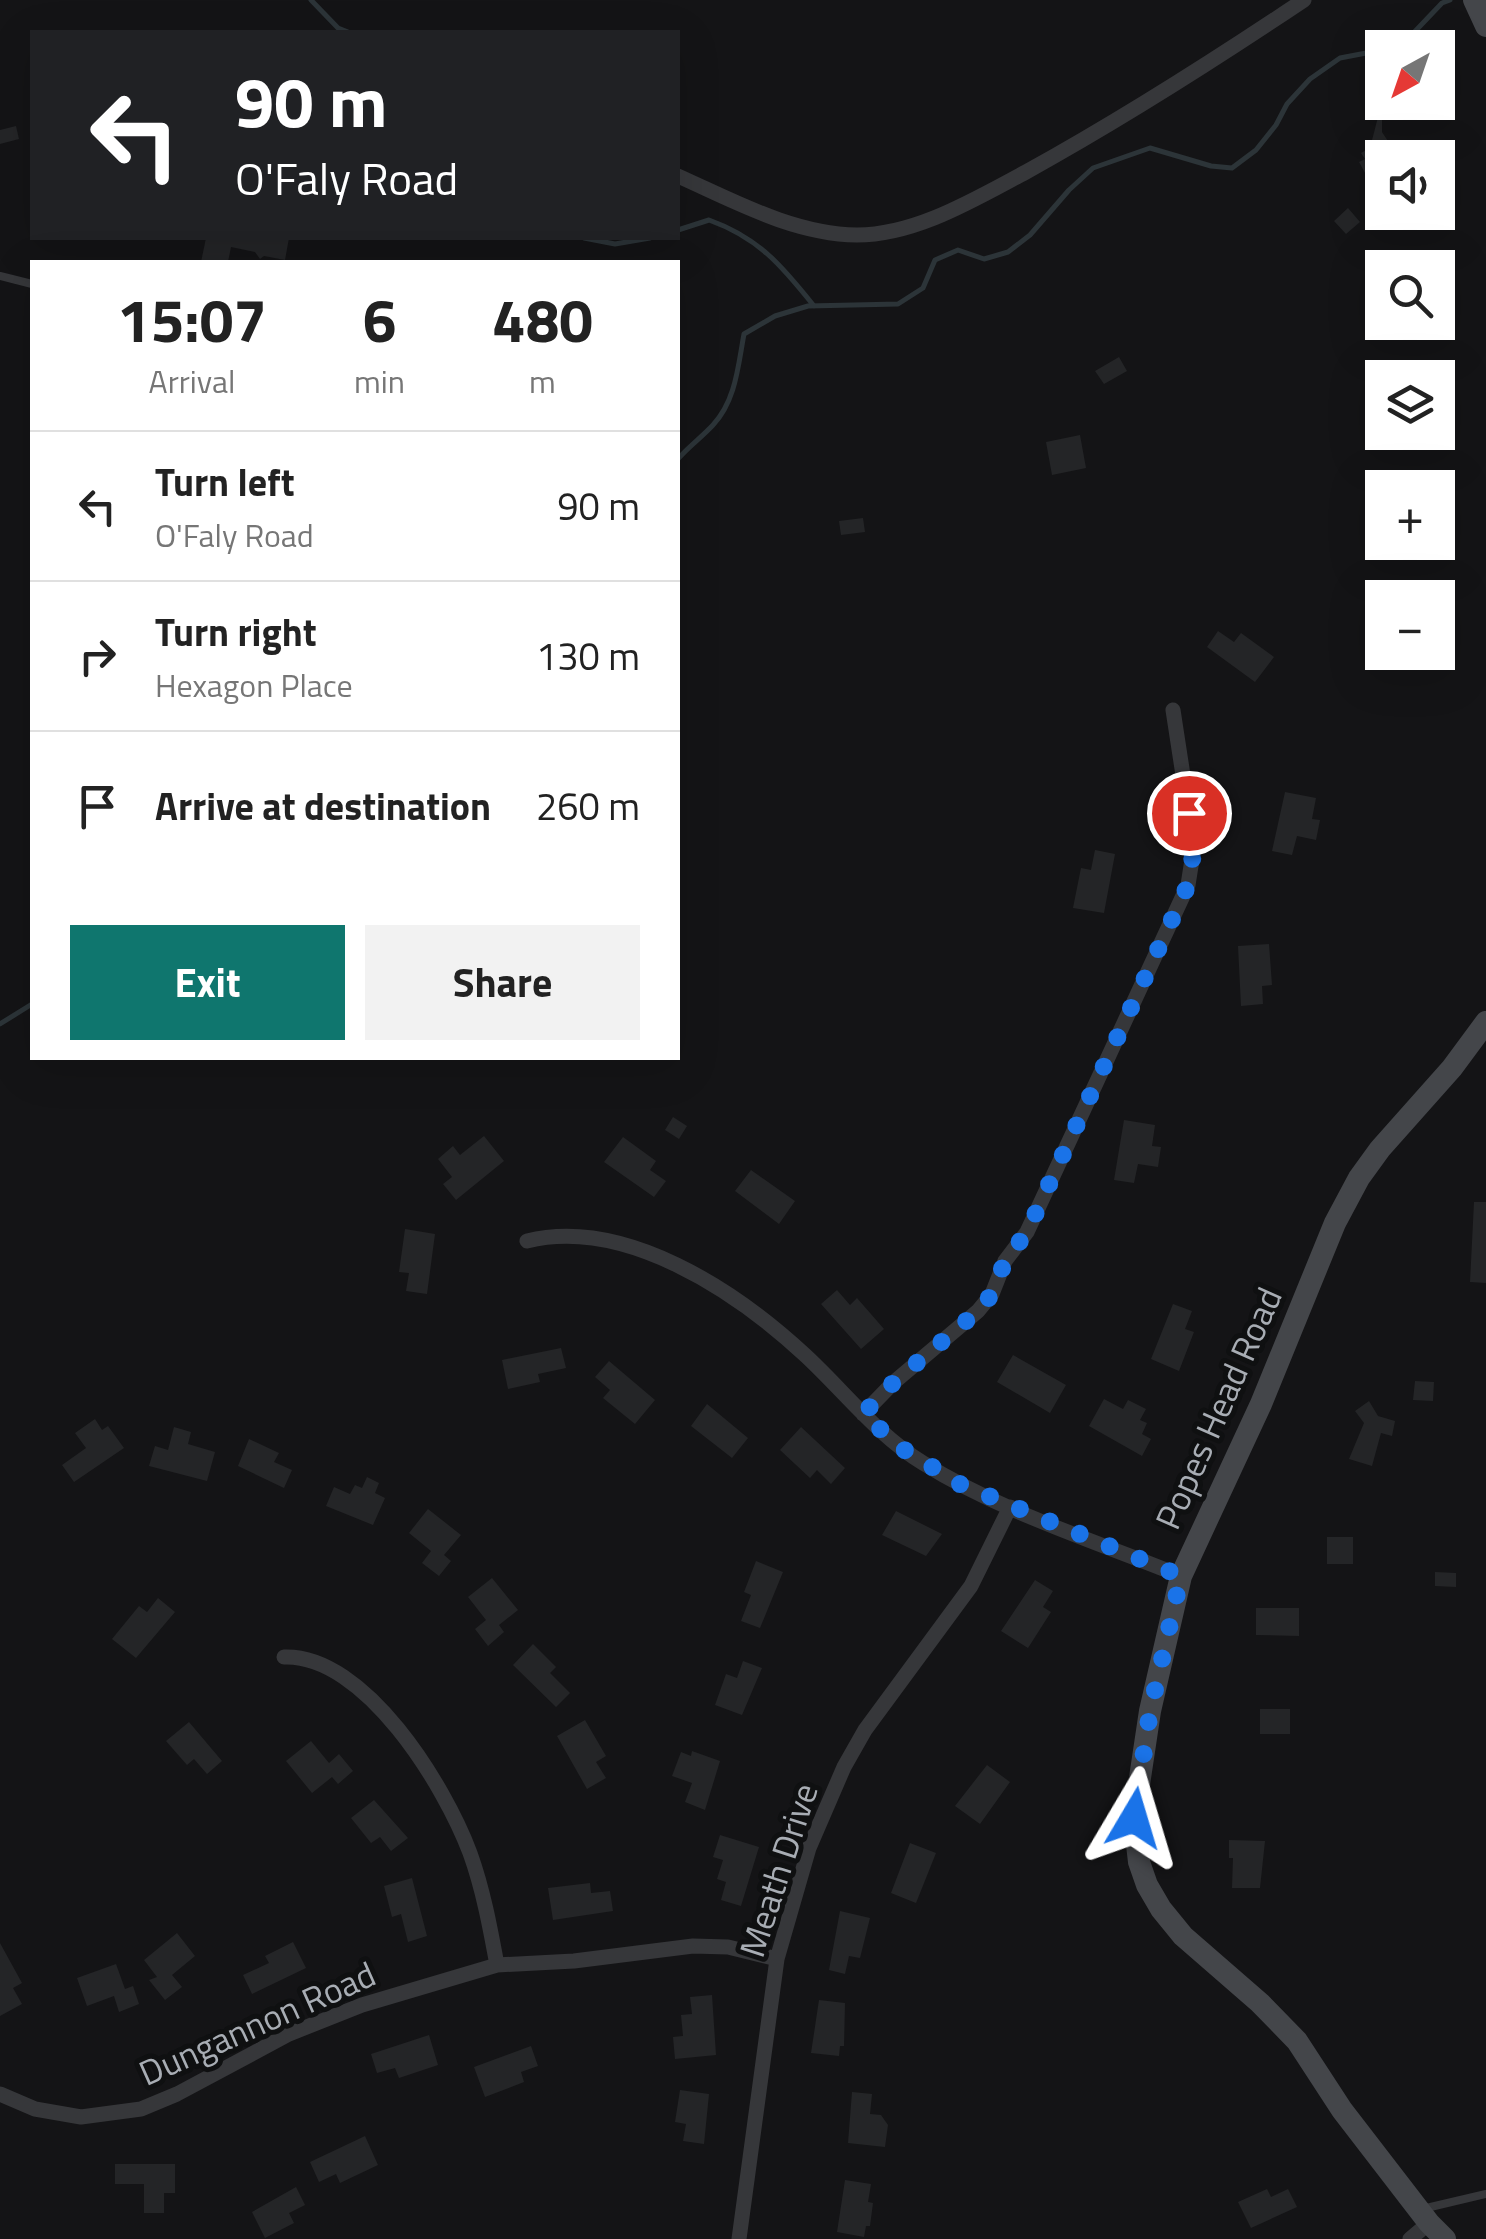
<!DOCTYPE html>
<html lang="en">
<head>
<meta charset="utf-8">
<style>
	body { margin:0; font-family:"Titillium Web",sans-serif; background:#f2f2f2; color:#222; height:100vh; display:flex; flex-direction:column; font-size:38px; white-space:nowrap }
	* { box-sizing:border-box; margin:0 }
	p { font-size:32px; color:#767676 }
	.icon { flex:none; width:55px; height:55px; fill:none; stroke:currentColor; stroke-width:2; stroke-linecap:round; stroke-linejoin:round }
	.map { position:relative; flex:1; overflow:hidden }
	.side { position:absolute; left:30px; top:260px; width:650px; height:800px; display:flex; flex-direction:column; background:#fff; border-radius:0px; box-shadow:0 10px 40px #0002 }
	.side>* { flex:none }
	.banner { position:absolute; left:30px; top:30px; width:650px; height:210px; border-radius:0px; box-shadow:0 10px 40px #0002; background:#202124; color:#fff; overflow:hidden }
	.needle { width:65px; rotate:220deg }
	.buttons { position:absolute; left:1365px; top:30px; display:grid; gap:20px }
	.buttons a { display:grid; place-items:center; width:90px; height:90px; border-radius:0px; background:#fff; box-shadow:0 10px 40px #0002; font-size:50px }
	.pin { position:absolute; display:grid; place-items:center; width:85px; height:85px; color:#fff; margin:-42px; border:5px solid #fff; border-radius:50%; box-shadow:0 2px 10px #0007 }
	.me { position:absolute; width:110px; margin:-55px; rotate:7deg; stroke-linejoin:round; filter:drop-shadow(0 0 8px #0008) }
	.turn { display:flex; align-items:center; gap:35px; height:210px; padding:0 40px; font-size:45px }
	.turn .icon { width:130px; height:130px; stroke-width:2.5 }
	.turn b { display:block; font-size:70px; line-height:85px }
	.eta { display:flex; justify-content:space-evenly; align-items:center; height:170px; text-align:center }
	.eta b { font-size:60px; font-weight:700; line-height:70px }
	.cta { display:flex; gap:20px; margin-top:auto; padding:20px 40px }
	.cta a { flex:1; height:115px; border-radius:0px; background:#0f766e; color:#fff; font-size:40px; font-weight:700; line-height:115px; text-align:center }
	.cta a+a { background:#f2f2f2; color:#222 }
	ul { padding:0; list-style:none }
	li { display:flex; align-items:center; gap:30px; height:150px; padding:0 40px; border-top:2px solid #e0e0e0 }
	li div { flex:1 }
	li b { display:block; font-size:38px }
	li em { font-style:normal }
	.map>svg:first-child { display:block }
	.lines { fill:none; stroke-linecap:round; stroke-linejoin:round }
	.stream { stroke:#2c3438; stroke-width:5 }
	.building { fill:#242527 }
	.lane { stroke:#36373a; stroke-width:8 }
	.street { stroke:#36373a; stroke-width:15 }
	.secondary { stroke:#44464a; stroke-width:22 }
	.route { stroke:#1a73e8; stroke-width:18; stroke-dasharray:0 32.4 }
	.labels { text-anchor:middle; dominant-baseline:central; stroke-width:10; stroke-linejoin:round; paint-order:stroke }
	.street-label { font-size:35px; fill:#a8adb4; stroke:#0f1011 }
</style>
</head>
<body>
<div class="map">
<svg width="1486" height="2239" viewBox="0 0 1486 2239">
	<rect width="100%" height="100%" fill="#141416"/>
	<g class="lines">
		<path class="stream" d="M311,0L338,28L348,32
			M1392,48L1402,45L1442,3L1450,0
			M678,230L709,220C759,238 782,266 814,306
			M584,238L615,244L650,238
			M678,459C688,447 702,437 713,425C736,400 738,366 744,334L775,316L808,306L898,304L923,288L935,260L958,250L984,259L1008,252L1030,235L1069,190L1093,168L1150,148L1211,166L1232,168L1256,150L1276,125L1287,104L1310,79L1340,58L1382,50
			M0,1024L32,1004"/>
	</g>
	<path class="building" d="M1378,117L1382,118V132L1399,158H1382V204L1359,162L1365,159L1361,153L1370,148Z
		M16,126L19,139L0,144V130Z
		M1348,208L1360,222L1346,234L1334,221Z
		M206,238H289L285,260L264,256L260,259L255,252L231,247L228,262H201Z
		M1119,357L1127,371L1104,384L1095,371Z
		M1080,435L1086,468L1052,475L1046,442Z
		M863,518L865,532L841,535L839,521Z
		M1218,631L1234,642L1241,633L1274,657L1255,682L1207,647Z
		M1285,792L1316,798L1312,819L1320,820L1316,840L1297,836L1292,855L1272,851Z
		M1095,850L1115,854L1104,913L1073,908L1081,868L1091,870Z
		M1269,944L1272,985L1262,986L1263,1004L1241,1006L1238,946Z
		M673,1117L687,1126L679,1139L665,1130Z
		M1124,1120L1155,1125L1152,1146L1161,1147L1158,1167L1138,1164L1134,1183L1114,1180Z
		M484,1136L504,1161L456,1200L443,1184L452,1177L438,1159L453,1146L460,1155Z
		M623,1137L656,1161L650,1170L666,1181L654,1197L604,1162Z
		M751,1170L795,1201L779,1224L735,1191Z
		M1474,1202H1486V1283L1470,1282Z
		M405,1229L435,1234L427,1294L406,1291L409,1273L399,1272Z
		M837,1290L850,1305L857,1298L884,1329L861,1349L821,1304Z
		M1173,1304L1192,1311L1185,1329L1194,1332L1179,1371L1151,1359Z
		M561,1348L566,1368L538,1374L540,1382L508,1389L502,1360Z
		M1013,1355L1066,1385L1050,1413L997,1382Z
		M609,1361L655,1400L635,1424L603,1398L610,1390L595,1377Z
		M1415,1381L1434,1382L1433,1401L1413,1400Z
		M1104,1399L1123,1409L1128,1400L1146,1409L1140,1420L1147,1423L1142,1434L1151,1439L1142,1456L1089,1426Z
		M1369,1401L1378,1416L1395,1421L1392,1436L1381,1433L1372,1466L1349,1459L1364,1423L1355,1411Z
		M707,1404L748,1438L732,1458L691,1426Z
		M95,1419L102,1430L108,1426L124,1448L74,1482L62,1465L86,1448L75,1433Z
		M174,1427L191,1432L188,1444L215,1452L207,1481L149,1466L155,1446L168,1450Z
		M801,1427L845,1468L831,1484L817,1470L810,1478L780,1450Z
		M249,1439L279,1453L274,1462L292,1470L284,1488L238,1466Z
		M367,1477L379,1483L375,1493L385,1498L373,1525L326,1506L334,1487L350,1494L355,1485L362,1488Z
		M428,1509L461,1535L444,1555L451,1561L439,1576L422,1563L431,1551L409,1533Z
		M896,1511L942,1534L926,1556L882,1535Z
		M1327,1537H1353V1564H1327Z
		M756,1561L783,1572L760,1628L741,1621L751,1595L744,1592Z
		M1435,1572L1456,1573V1587L1435,1586Z
		M492,1578L518,1610L499,1625L504,1632L488,1646L475,1629L486,1620L468,1597Z
		M1035,1580L1053,1591L1043,1607L1051,1612L1028,1648L1001,1631Z
		M158,1598L175,1612L136,1658L112,1639L139,1606L147,1612Z
		M1256,1608H1299V1636L1256,1635Z
		M533,1644L556,1667L550,1673L570,1693L556,1707L513,1665Z
		M743,1661L762,1668L742,1715L715,1705L726,1674L737,1678Z
		M1260,1709H1290V1734H1260Z
		M585,1720L606,1756L596,1762L606,1778L587,1789L557,1736Z
		M189,1722L222,1761L207,1774L194,1759L187,1765L166,1741Z
		M311,1741L329,1763L339,1754L353,1771L338,1784L332,1777L312,1793L286,1761Z
		M692,1751L720,1761L705,1810L685,1802L692,1783L672,1776L681,1752L691,1756Z
		M987,1765L1010,1782L980,1824L955,1806Z
		M374,1800L408,1838L391,1851L380,1837L371,1843L351,1818Z
		M720,1835L759,1847L741,1906L721,1900L726,1882L717,1879L723,1860L713,1857Z
		M1229,1840L1265,1841L1260,1888H1232L1233,1858H1229Z
		M910,1843L936,1853L916,1903L891,1893Z
		M412,1878L427,1936L408,1942L401,1914L392,1917L384,1886Z
		M590,1883L591,1893L610,1891L613,1911L553,1920L548,1888Z
		M840,1911L870,1918L860,1958L849,1956L845,1974L829,1970Z
		M177,1933L195,1956L172,1975L182,1987L165,2000L149,1980L157,1977L144,1960Z
		M293,1942L306,1968L252,1994L243,1975L269,1963L265,1956Z
		M0,1943L22,1983L13,1988L22,2004L0,2016Z
		M116,1964L125,1989L133,1986L139,2004L119,2012L114,1996L87,2006L77,1978Z
		M712,1995L716,2055L675,2059L673,2037L683,2036L681,2015L692,2014L690,1997Z
		M819,2000L845,2003L844,2046H840L839,2056L811,2053Z
		M429,2035L438,2065L399,2078L395,2068L377,2073L371,2054Z
		M531,2046L538,2066L521,2072L524,2082L485,2097L474,2067Z
		M680,2090L709,2094L704,2144L683,2141L686,2124L675,2122Z
		M852,2092L872,2094L870,2114L881,2115L888,2125L885,2147L848,2143Z
		M365,2136L378,2165L340,2183L336,2174L319,2182L310,2162Z
		M115,2164H175V2193H164V2213H144V2184H115Z
		M845,2180L871,2184L868,2202L873,2203L870,2226H866L864,2237L837,2232Z
		M296,2187L305,2205L289,2213L294,2223L265,2238L252,2212Z
		M1267,2189L1271,2197L1288,2189L1297,2207L1251,2228L1238,2202Z"/>
	<g class="lines">
		<path class="lane" d="M0,276L32,284
			M1422,2209L1486,2194"/>
		<path class="street" d="M678,176C734,201 793,234 857,235C916,235 975,199 1026,172C1122,119 1213,61 1304,0
			M527,1241C625,1217 736,1291 805,1355C844,1391 877,1435 923,1463C1002,1512 1095,1541 1181,1576
			M863,1414L893,1383L978,1311L992,1294L1005,1261L1027,1232L1188,885L1194,847L1173,710
			M284,1657C365,1654 445,1786 470,1853C483,1889 490,1927 497,1965
			M0,2094L35,2109L81,2117L141,2109L177,2094L289,2034L362,2005L497,1965L574,1961L693,1946L728,1947L777,1959
			M739,2239L777,1959L809,1848L844,1767L865,1730L971,1586L1010,1507
			M1410,2239L1429,2223"/>
		<path class="secondary" d="M1474,0L1486,26
			M1445,2239L1429,2223L1342,2110L1297,2041L1260,2003L1183,1936L1161,1909L1147,1885L1139,1862L1134,1818L1150,1711L1181,1576L1261,1404L1335,1223L1359,1178L1380,1149L1452,1068L1486,1022"/>
	</g>
	<g class="lines">
		<path class="route" d="M1134,1818L1150,1712L1181,1576L960,1484L903,1449L863,1414L893,1383L978,1311L992,1294L1005,1261L1027,1232L1188,885L1194,848L1189,813"/>
	</g>
	<g class="labels">
		<g class="street-label">
			<text transform="translate(1218 1408) rotate(-66)">Popes Head Road</text>
			<text transform="translate(778 1870) rotate(-72)">Meath Drive</text>
			<text transform="translate(257 2023) rotate(-24)">Dungannon Road</text>
		</g>
	</g>
</svg>
<div class="buttons">
<a><svg class="needle" viewBox="-14 -14 28 28"><path d="M0-13l5 13h-10z" fill="#e53935"/><path d="M0 13l5-13h-10z" fill="#767676"/></svg></a>
<a><svg class="icon" aria-label="sound" viewBox="0 0 24 24"><path d="M4 9h4l5-4v14l-5-4H4zM17 9q2 3 0 6"/></svg></a>
<a><svg class="icon" aria-label="search" viewBox="0 0 24 24"><circle cx="10" cy="10" r="6"/><path d="M15 15l6 6"/></svg></a>
<a><svg class="icon" aria-label="layers" viewBox="0 0 24 24"><path d="M12 4l9 5-9 5-9-5zM3 14l9 5 9-5"/></svg></a>
<a>+</a>
<a>−</a>
</div>
<div class="pin" style="left:1189px;top:813px;background:#d93025"><svg class="icon" aria-label="arrive" viewBox="0 0 24 24"><path d="M6 21V4h12l-3 4 3 4H6"/></svg></div>
<svg class="me" style="left:1134px;top:1818px" viewBox="-20 -20 40 40"><path d="M0-17L14 15 0 8-14 15z" fill="#1a73e8" stroke="#fff" stroke-width="4"/></svg>
<div class="banner">
<div class="turn"><svg class="icon" aria-label="left" viewBox="0 0 24 24"><path d="M17 20v-9H6M10 6l-5 5 5 5"/></svg><div><b>90 m</b>O'Faly Road</div></div>
</div>
<section class="side">
<div class="eta">
<div><b>15:07</b><p>Arrival</p></div>
<div><b>6</b><p>min</p></div>
<div><b>480</b><p>m</p></div>
</div>
<ul>
<li><svg class="icon" aria-label="left" viewBox="0 0 24 24"><path d="M17 20v-9H6M10 6l-5 5 5 5"/></svg><div><b>Turn left</b><p>O'Faly Road</p></div><em>90 m</em></li>
<li><svg class="icon" aria-label="right" viewBox="0 0 24 24"><path d="M7 20v-9h11M14 6l5 5-5 5"/></svg><div><b>Turn right</b><p>Hexagon Place</p></div><em>130 m</em></li>
<li><svg class="icon" aria-label="arrive" viewBox="0 0 24 24"><path d="M6 21V4h12l-3 4 3 4H6"/></svg><div><b>Arrive at destination</b></div><em>260 m</em></li>
</ul>
<div class="cta"><a>Exit</a><a>Share</a></div>
</section>
</div>
</body>
</html>
